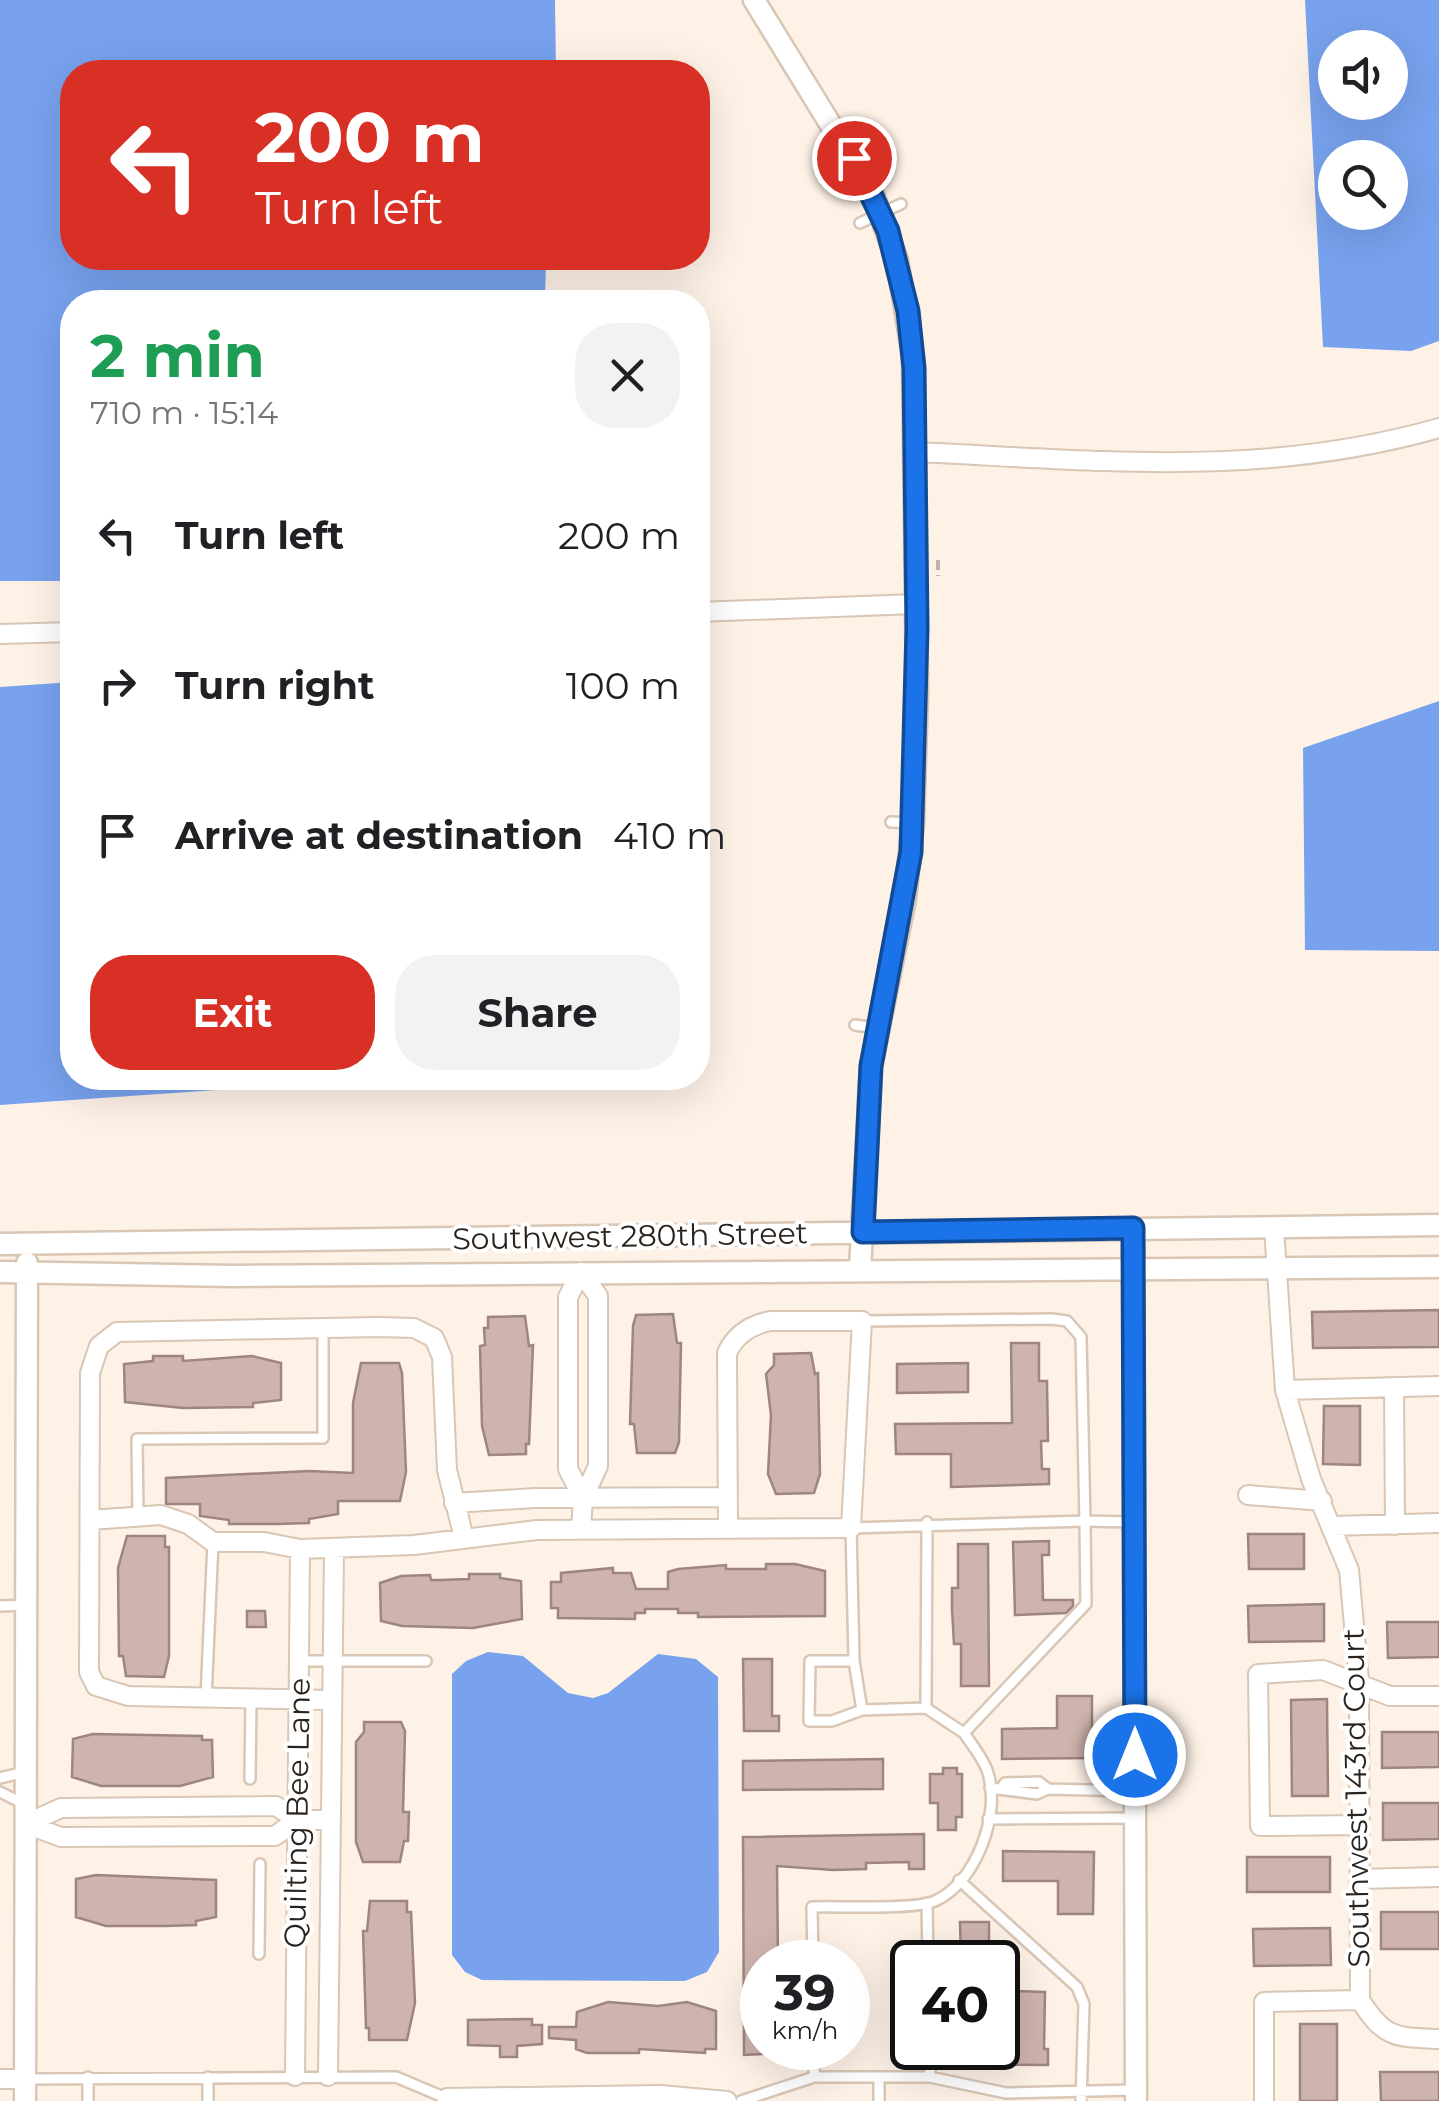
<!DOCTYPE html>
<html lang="en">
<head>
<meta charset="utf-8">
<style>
	body { margin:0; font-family:Montserrat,sans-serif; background:#f2f2f2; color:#202124; height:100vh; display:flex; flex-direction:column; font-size:38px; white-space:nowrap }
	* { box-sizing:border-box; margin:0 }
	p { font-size:32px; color:#757577 }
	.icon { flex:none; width:55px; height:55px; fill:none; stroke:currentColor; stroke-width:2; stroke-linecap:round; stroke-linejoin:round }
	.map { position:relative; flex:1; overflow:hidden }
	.panel { position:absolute; left:60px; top:290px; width:650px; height:800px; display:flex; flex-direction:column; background:#fff; border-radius:40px; box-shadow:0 10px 40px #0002 }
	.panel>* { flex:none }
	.top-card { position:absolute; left:60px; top:60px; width:650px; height:210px; border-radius:40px; box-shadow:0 10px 40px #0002; background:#d93025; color:#fff; overflow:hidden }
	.fabs { position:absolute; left:1318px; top:30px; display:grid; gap:20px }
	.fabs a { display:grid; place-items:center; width:90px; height:90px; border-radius:50%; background:#fff; box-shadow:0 10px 40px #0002; font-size:50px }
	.speed { position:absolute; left:740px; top:1940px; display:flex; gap:20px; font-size:50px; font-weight:700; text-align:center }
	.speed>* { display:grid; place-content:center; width:130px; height:130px; border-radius:50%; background:#fff; box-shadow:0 10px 40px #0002; line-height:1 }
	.speed small { font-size:25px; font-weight:400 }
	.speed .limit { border:5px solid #111; border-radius:15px; background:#fff; color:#111 }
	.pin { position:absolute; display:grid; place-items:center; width:85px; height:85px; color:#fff; margin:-42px; border:5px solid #fff; border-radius:50%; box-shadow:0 2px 10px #0007 }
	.me { position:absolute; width:110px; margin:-55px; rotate:0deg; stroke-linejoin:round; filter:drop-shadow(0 0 8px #0008) }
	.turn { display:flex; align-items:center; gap:35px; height:210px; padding:0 30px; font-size:45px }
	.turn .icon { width:130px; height:130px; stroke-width:2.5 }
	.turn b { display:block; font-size:70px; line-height:85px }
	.round { display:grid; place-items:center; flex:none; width:105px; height:105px; border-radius:40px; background:#f2f2f2 }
	.overview { display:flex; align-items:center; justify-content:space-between; height:170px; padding:0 30px }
	h1 { font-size:60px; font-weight:700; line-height:75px; color:#1e9e55 }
	.primary-button { display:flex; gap:20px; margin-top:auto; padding:20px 30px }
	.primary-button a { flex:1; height:115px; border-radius:40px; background:#d93025; color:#fff; font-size:40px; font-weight:700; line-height:115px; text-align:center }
	.primary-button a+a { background:#f2f2f2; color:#202124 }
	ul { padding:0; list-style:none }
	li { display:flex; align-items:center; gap:30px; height:150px; padding:0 30px }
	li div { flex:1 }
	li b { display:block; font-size:38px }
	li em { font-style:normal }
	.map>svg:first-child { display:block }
	.water { fill:#78a2ee; fill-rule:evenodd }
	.building { fill:#cfb4ae; stroke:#9e857f; stroke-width:2.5 }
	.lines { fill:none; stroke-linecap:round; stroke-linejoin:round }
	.service-casing { stroke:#d9c6b5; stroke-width:14 }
	.minor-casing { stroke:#d9c6b5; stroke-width:22 }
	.tertiary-casing { stroke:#d9c6b5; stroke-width:25 }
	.path { stroke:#bdb3a9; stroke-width:4; stroke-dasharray:10 5; stroke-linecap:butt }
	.service { stroke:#fff; stroke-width:9 }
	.minor { stroke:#fff; stroke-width:18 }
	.tertiary { stroke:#fff; stroke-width:20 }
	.route-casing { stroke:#114b97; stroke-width:25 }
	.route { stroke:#1a73e8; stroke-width:18 }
	.labels { text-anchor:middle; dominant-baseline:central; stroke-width:8; stroke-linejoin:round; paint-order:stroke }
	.street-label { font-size:30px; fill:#2b241e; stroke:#fff }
</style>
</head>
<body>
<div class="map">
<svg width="1439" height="2101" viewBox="0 0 1439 2101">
	<rect width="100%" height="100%" fill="#fef2e7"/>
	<path class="water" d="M0,0H555L556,72H72V258H546L545,302H72V581H0Z
		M1305,0H1439V341L1411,351L1323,347ZM1335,48H1390V102H1335ZM1335,158H1390V212H1335Z
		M72,682V1078H565L564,1081L544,1088L217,1090L0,1105V687Z
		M1439,701V951L1305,950L1303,748Z
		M488,1652L523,1656L568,1693L593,1698L608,1693L658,1654L696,1659L718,1677L719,1952L707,1972L685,1981L482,1980L465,1972L452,1955V1674L466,1661Z"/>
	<path class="building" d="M1439,1310V1347L1313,1348L1312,1312Z
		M673,1314L677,1343H681L679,1442L675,1453H637L634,1424H630L633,1326L636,1315Z
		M525,1316L529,1346L533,1345L529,1444H526V1454L489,1455L482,1426L480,1346L485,1345L484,1328H488V1317Z
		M1011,1343H1039V1381H1047L1048,1441H1041L1042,1469H1049V1484L951,1487V1454H896L895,1424L1012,1423Z
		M811,1353L815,1374L818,1373L820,1474L814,1493L776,1494L768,1474L771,1415L766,1374L774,1365V1354Z
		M153,1356H183V1361L252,1356L281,1363V1400L253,1403V1407L183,1408L125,1402L124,1364L153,1361Z
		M361,1363H399L402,1373L406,1472L400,1501H338V1514L309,1519V1523L277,1524H229V1520L200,1516V1504H166V1478L309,1471L353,1473V1403Z
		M968,1363V1392L897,1393V1364Z
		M1324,1406H1360V1465L1323,1464Z
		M1248,1534H1304V1569H1249Z
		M127,1536H165V1547H169V1656L164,1677L126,1676L123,1656H119L118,1568Z
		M1049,1541V1555H1042L1043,1600H1073V1606L1066,1613L1015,1615L1013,1542Z
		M958,1544H988L989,1686H961V1644H954L952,1609V1588H958Z
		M766,1564H795L825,1571V1616L698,1617V1613H678V1609H645V1613H635V1619L558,1618V1608H551V1582H561V1573L613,1568V1573H631L636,1589H668V1572L678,1569L726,1565V1569H766Z
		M469,1574H500V1578L521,1581L522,1619L473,1628L402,1626L381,1621L380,1583L401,1576L430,1575L431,1580H440L469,1579Z
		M1324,1604V1641L1249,1642L1248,1606Z
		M247,1611H265L266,1627H247Z
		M1387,1622H1439V1657L1388,1658Z
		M743,1659H772V1716H779V1731H744Z
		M1057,1696H1092V1758L1002,1759V1729L1057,1728Z
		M1327,1699L1328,1796H1292L1291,1700Z
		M364,1722H401L405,1731L403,1812H409L408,1841H404L400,1862H363L356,1842V1742L364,1732Z
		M1382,1732H1439V1767L1382,1768Z
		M93,1734L202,1736V1740H212L213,1777L180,1786H101L72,1777L73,1739Z
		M883,1759V1789L743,1790V1761Z
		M943,1768H957V1774H962V1817H956V1830H938V1803H930V1774H943Z
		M1383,1803H1439V1839L1383,1840Z
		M924,1834V1869H909V1862L866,1863V1869L833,1870L777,1866L778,1962H762V2054L744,2055L743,1837Z
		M1003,1851L1094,1852L1093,1914H1058V1881H1003Z
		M1247,1857H1330V1892H1247Z
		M96,1875L216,1880V1917L196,1921V1925L165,1926H106L76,1917V1879Z
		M370,1901H407V1912H411L415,2003L407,2040H369V2028H366L363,1931H367Z
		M1381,1912H1439V1949H1381Z
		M960,1922H989V1962H961Z
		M1330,1928L1331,1965L1254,1966L1253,1929Z
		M1015,1991L1045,1992L1044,2049H1048V2065L959,2064L960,2048H1014Z
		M608,2002L658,2006L687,2002L716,2011V2049H705V2053L639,2049V2053H587L576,2049V2040L549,2038V2027H576L577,2012Z
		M532,2019V2025H542V2044L517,2046V2057H500V2046L468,2045V2020Z
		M1300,2024H1337V2101H1300Z
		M1380,2072H1439V2101H1381Z"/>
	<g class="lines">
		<g class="service-casing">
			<path id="service" d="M860,223L901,204
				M891,822L910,823
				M855,1025L877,1028
				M862,1321L1052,1319L1067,1321L1081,1337L1085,1521L851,1528L854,1661L862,1710L926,1708
				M138,1515L137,1439L323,1438V1328
				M927,1522L926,1708L964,1733L1086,1604L1085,1521L1132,1522
				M0,1606L26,1605
				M299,1661H426
				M854,1661H810L809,1721H832L862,1710
				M206,1698L213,1542
				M0,1778L25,1772
				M250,1779L251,1699
				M990,1788L1037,1794L1048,1789L1133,1791
				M1001,1789L1005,1783L1039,1782L1048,1789
				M0,1792L24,1804
				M988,1819L1136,1818
				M959,1880L1077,1987L1084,2004L1081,2101
				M927,1903L928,1962
				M259,1954L260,1864
				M813,1962L812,1907C839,1906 915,1910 935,1901C976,1883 1001,1814 988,1773C984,1759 972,1745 964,1733
				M930,2048V2077
				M88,2077V2101
				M208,2077V2101
				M814,2077H930L1006,2093L1135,2090
				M25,2079L396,2077L448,2099
				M741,2101L814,2077V2048
				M879,2101V2077"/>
		</g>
		<g class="minor-casing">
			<path id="minor" d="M915,452C1096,460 1261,479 1439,428
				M698,612L916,604
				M0,634L72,632
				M1274,1228L1285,1390L1311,1479L1349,1570L1359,1681L1360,2000C1385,2039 1395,2037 1439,2039
				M1394,1389L1395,1525
				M1285,1390L1439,1386
				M1248,1495L1322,1501
				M454,1503L535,1498L727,1497
				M90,1520L161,1515L188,1524L213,1542H264L300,1549L414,1545L537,1530L851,1528L862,1321H770C751,1325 735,1335 727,1353L728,1528
				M1332,1526L1439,1523
				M581,1530L583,1498L598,1466V1296L581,1272L568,1297V1469L583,1498
				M332,1700L128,1696L96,1686L89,1672L90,1373L99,1346L117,1332L378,1327L414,1328L434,1338L442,1357L447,1470L464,1538
				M26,1824L61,1808L276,1806L297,1820H331
				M26,1824L61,1837L275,1836L297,1820
				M1359,1825L1260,1826L1258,1674L1323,1670L1390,1696H1439
				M1359,1879L1439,1877
				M295,2076L300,1549
				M328,2076L334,1550
				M0,2079H25
				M447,2098L660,2095L727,2101
				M1264,2101V2002L1360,2000"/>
		</g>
		<g class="tertiary-casing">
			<path id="tertiary" d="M754,0L872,192L897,260L913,356L917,693L913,823L905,899L871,1066L860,1269
				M1133,1228L1136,2101
				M0,1244L1439,1225
				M0,1272L234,1276L1439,1267
				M25,2101L27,1263"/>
		</g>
		<path class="path" d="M938,560V576"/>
		<use href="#service" class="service"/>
		<use href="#minor" class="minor"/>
		<use href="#tertiary" class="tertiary"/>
	</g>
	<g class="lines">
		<g class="route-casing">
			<path id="route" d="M854,158L888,231L908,311L914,368L917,628L911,852L871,1066L863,1232L1133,1228L1135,1755"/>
		</g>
		<use href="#route" class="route"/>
	</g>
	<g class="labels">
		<g class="street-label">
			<text transform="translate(630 1236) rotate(-1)">Southwest 280th Street</text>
			<text transform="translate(1356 1798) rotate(-91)">Southwest 143rd Court</text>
			<text transform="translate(297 1813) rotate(-89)">Quilting Bee Lane</text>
		</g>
	</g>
</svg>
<div class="fabs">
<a><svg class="icon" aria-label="sound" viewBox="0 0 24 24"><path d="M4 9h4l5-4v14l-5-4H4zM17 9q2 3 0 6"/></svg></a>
<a><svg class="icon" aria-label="search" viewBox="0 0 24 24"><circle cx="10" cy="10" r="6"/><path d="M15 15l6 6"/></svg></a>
</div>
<div class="speed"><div>39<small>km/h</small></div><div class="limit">40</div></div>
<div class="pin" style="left:854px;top:158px;background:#d93025"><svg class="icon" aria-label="arrive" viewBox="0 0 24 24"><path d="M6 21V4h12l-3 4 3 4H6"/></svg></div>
<svg class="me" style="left:1135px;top:1755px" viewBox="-20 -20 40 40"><circle r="17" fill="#1a73e8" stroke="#fff" stroke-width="3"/><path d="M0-11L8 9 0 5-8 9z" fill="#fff"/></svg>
<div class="top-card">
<div class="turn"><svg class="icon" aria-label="left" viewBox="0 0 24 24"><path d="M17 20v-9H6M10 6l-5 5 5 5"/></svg><div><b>200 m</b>Turn left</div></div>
</div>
<section class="panel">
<div class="overview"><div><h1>2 min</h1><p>710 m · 15:14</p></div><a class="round"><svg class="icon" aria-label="close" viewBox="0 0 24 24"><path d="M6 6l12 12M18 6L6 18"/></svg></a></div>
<ul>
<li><svg class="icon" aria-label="left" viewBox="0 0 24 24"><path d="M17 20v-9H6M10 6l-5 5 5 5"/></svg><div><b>Turn left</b></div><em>200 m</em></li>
<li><svg class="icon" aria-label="right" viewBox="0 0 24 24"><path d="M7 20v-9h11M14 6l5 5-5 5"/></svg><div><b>Turn right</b></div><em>100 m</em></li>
<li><svg class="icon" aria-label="arrive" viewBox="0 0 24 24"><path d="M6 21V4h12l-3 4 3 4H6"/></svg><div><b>Arrive at destination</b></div><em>410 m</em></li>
</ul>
<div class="primary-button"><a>Exit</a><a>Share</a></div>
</section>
</div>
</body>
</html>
